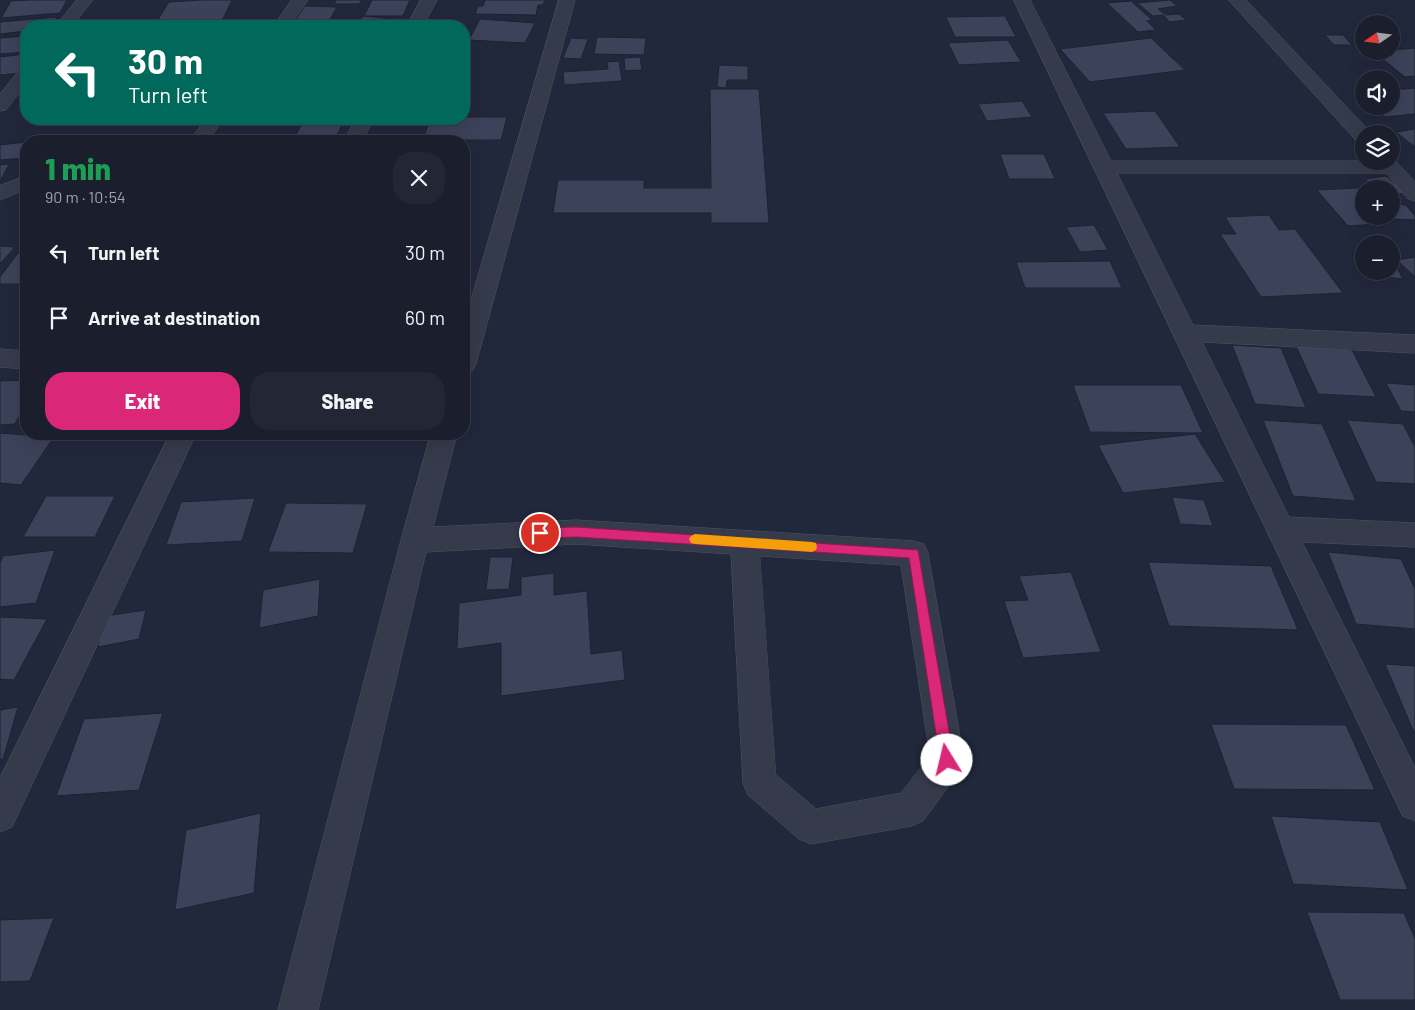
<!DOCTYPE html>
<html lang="en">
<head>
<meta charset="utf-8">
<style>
	body { margin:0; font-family:Barlow,sans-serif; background:#232735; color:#f1f3f6; height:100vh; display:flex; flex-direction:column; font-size:19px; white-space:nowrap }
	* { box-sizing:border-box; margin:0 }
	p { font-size:16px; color:#9fa2aa }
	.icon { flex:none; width:28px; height:28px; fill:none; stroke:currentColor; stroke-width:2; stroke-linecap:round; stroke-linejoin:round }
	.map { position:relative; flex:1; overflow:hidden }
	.panel { position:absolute; left:20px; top:135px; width:450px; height:305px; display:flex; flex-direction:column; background:#1a1e2d; border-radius:20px; box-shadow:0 5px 20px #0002,0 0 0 1px #383c49 }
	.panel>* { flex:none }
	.guide { position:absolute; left:20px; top:20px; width:450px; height:105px; border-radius:20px; box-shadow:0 5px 20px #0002,0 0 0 1px #383c49; background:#00695c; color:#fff; overflow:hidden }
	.needle { width:32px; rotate:256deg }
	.tools { position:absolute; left:1355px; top:15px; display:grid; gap:10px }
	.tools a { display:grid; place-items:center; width:45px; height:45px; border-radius:50%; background:#1a1e2d; box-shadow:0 5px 20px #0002,0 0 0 1px #383c49; font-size:25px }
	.pin { position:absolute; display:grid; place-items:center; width:42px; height:42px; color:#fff; margin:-21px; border:2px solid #fff; border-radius:50%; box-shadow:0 1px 5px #0007 }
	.me { position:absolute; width:55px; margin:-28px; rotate:351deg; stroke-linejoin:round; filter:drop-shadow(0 0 4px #0008) }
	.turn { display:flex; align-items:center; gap:18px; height:105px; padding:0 25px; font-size:22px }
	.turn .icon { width:65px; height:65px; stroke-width:2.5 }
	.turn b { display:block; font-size:35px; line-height:42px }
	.round { display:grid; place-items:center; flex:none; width:52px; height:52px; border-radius:20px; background:#232735 }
	.overview { display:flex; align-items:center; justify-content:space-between; height:85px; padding:0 25px }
	h1 { font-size:30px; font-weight:800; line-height:38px; color:#1e9e55 }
	.action { display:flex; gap:10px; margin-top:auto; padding:10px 25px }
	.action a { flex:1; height:58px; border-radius:20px; background:#db2777; color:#fff; font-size:20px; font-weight:800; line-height:58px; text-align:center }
	.action a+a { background:#232735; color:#f1f3f6 }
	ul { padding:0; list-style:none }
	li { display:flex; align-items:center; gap:15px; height:65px; padding:0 25px }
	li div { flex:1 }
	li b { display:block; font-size:19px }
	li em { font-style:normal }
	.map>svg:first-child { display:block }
	.building { fill:#3c425a; stroke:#1d2233 }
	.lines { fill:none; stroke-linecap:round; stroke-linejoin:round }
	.minor-casing { stroke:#4e5364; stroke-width:1 }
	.minor { fill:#363b4c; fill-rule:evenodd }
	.route { fill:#db2777; stroke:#8e194d }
	.slow { fill:#f59e0b }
</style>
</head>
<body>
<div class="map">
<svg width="1415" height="1010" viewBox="0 0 1415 1010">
	<rect width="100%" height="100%" fill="#22283c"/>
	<path class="building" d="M30,0H67L60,13L1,18L11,1Z
		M201,0H232L222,21L155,24L169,2Z
		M336,0H362L359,4H334Z
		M372,0H410L403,16H364Z
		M485,0H545L543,5H538L536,15L475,14L478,6H483Z
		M1170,0L1177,6L1158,9L1166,15L1179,14L1186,20L1170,22L1163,15L1153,16L1137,3Z
		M1131,1L1152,20L1147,21L1156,30L1138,32L1107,3Z
		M305,6L337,7L328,23L294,22Z
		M363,16L403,20L398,26H355Z
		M1005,16L1016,37H955L946,17Z
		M57,17L51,26H26V31L0,34V22Z
		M480,19L535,23L525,43L469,40Z
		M1325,35H1343L1352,45H1334Z
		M26,36V52L0,54V38Z
		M597,37L646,38L644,55L594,54Z
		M571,38L588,39L581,59L563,58Z
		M1151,38L1185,70L1090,82L1060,49Z
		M1008,40L1021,62L959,65L948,43Z
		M1415,48V76L1405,77L1374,52Z
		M26,54V65L22,73L0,75V57Z
		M640,57L642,70L625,71L624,58Z
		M619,61L622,81L564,85L563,72L608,69L607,62Z
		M719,65L748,66V80H727L726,88L717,87Z
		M1415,88V114L1385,117L1373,106H1391V90Z
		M710,89H759L769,223H711V213H553L558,180H644V188H711Z
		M1022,101L1032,117L987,121L978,104Z
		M1155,111L1180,147L1126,149L1103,113Z
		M464,117H507L501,140H423L430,119H464Z
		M82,119H111L110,123L79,125Z
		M304,119H345L336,137H295Z
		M1415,129V147L1396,132Z
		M307,139H334L333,141H306Z
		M26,142V158L0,160V145Z
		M1000,154H1044L1055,179H1009Z
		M9,164L0,182V165Z
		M1386,176L1406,193L1391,195V189H1376L1365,179Z
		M1358,188L1364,194V216H1385L1391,223L1348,226L1317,190Z
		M1391,204L1406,205L1415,216V220L1392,219L1389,216H1391Z
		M1269,215L1279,230L1295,229L1343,293L1261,297L1220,234H1236L1225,217Z
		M1094,225L1108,250L1080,252L1066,227Z
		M0,246L15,247L0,264Z
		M18,253H26V284H0V277Z
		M1391,257L1403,279L1383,277L1380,271H1391Z
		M1415,257V277L1397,260Z
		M1110,261L1122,288H1025L1016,262Z
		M1232,345L1281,348L1306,408L1255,404Z
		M1296,346L1352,350L1376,397L1318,394Z
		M26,380V404L15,424L0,425V381Z
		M1386,383L1415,385V412L1401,411Z
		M1073,385H1181L1203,433L1090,432Z
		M1263,420L1322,424L1356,501L1293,496Z
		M1347,420L1403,424L1415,447V484L1376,482Z
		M0,433L54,437L21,485L0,483Z
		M311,434H397L396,437Z
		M1195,434L1225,482L1123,493L1098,445Z
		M46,496H115L95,537H23Z
		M1172,497L1204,500L1213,526L1180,524Z
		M255,498L242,541L166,545L181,502Z
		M286,503L367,504L353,553L268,552Z
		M55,550L36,603L0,607V563L3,556Z
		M1328,552L1401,559L1415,589V629L1356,624Z
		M490,557H513L509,589L486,590Z
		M1148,562L1271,566L1298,630L1169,626Z
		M1071,572L1101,652L1023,658L1004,601L1028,600L1019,576Z
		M554,573V595L587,591L591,654L622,650L625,680L501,696V643L457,649L459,603L521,595V577Z
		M320,579L318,616L259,628L263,590Z
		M146,610L139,639L98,647L105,616Z
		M0,617L47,619L14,680L0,679Z
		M1385,664L1415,666V735Z
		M18,707L3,759L0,760V710Z
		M163,713L139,790L56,796L84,719Z
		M1211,724L1346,725L1375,790L1234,789Z
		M261,813L254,893L175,910L186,830Z
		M1271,816L1380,822L1408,890L1293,884Z
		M1307,912L1404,913L1415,939V1000H1340Z
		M54,918L30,981L0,982V920Z"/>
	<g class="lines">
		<g class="minor-casing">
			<path id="minor" d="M77,0H93L72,26H56Z
				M292,0H308L290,26H274Z
				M421,0H437L423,26H407Z
				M559,0H575L476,364L473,370L464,373V324Z
				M1014,0H1030L1111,161H1391V156L1415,182V201L1408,199L1386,173H1117L1193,325L1415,335V353L1202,342L1289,517L1415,523V547L1302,542L1415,768V821L1403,816Z
				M1229,0H1246L1371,133L1364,134V143L1357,141Z
				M26,68V84L6,110L0,111V94L20,69Z
				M206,119H224L208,141H190Z
				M356,119H374L362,141H344Z
				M26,176V189L0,200V186Z
				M0,349L26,351V369L0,367Z
				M170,434H196L12,827L0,832V778Z
				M431,434H457L433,527L576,520L914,541L924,544L928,553L964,760L959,772L923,821L911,826L811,844L799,839L748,795L743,783L731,554L576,544L426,552L318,1010H278L401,540ZM760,556L901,565L930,756L901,793L816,809L776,775Z"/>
		</g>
		<use href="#minor" class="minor"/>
	</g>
	<path class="route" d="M576,527L918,550L954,760L952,765L947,767L942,765L940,760L909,558L576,537L540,538L536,537L534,533L536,530L540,528Z"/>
	<path class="slow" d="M695,534L812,542L816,543L817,547L816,550L812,552L695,544L691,543L689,539L691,536Z"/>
</svg>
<div class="tools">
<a><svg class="needle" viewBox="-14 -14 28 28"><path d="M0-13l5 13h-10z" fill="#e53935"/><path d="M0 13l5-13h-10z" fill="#9fa2aa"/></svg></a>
<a><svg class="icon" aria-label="sound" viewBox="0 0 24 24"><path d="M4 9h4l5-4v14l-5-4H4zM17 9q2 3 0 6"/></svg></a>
<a><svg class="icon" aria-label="layers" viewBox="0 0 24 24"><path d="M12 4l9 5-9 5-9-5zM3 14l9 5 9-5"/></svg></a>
<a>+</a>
<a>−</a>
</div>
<div class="pin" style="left:540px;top:533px;background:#d93025"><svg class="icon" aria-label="arrive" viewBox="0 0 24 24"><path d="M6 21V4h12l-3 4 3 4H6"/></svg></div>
<svg class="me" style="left:947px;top:760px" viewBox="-20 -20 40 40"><circle r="19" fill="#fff"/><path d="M0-13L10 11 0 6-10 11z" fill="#db2777"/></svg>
<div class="guide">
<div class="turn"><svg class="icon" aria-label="left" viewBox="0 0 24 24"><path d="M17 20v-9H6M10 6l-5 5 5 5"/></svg><div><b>30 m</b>Turn left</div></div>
</div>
<section class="panel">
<div class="overview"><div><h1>1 min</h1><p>90 m · 10:54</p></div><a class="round"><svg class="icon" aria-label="close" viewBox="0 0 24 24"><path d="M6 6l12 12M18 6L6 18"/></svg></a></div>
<ul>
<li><svg class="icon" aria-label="left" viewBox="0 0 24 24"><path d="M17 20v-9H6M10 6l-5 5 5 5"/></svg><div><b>Turn left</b></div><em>30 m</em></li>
<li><svg class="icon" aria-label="arrive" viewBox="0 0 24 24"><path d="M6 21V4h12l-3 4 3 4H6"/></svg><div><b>Arrive at destination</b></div><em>60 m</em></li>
</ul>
<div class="action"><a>Exit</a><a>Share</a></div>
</section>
</div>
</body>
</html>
